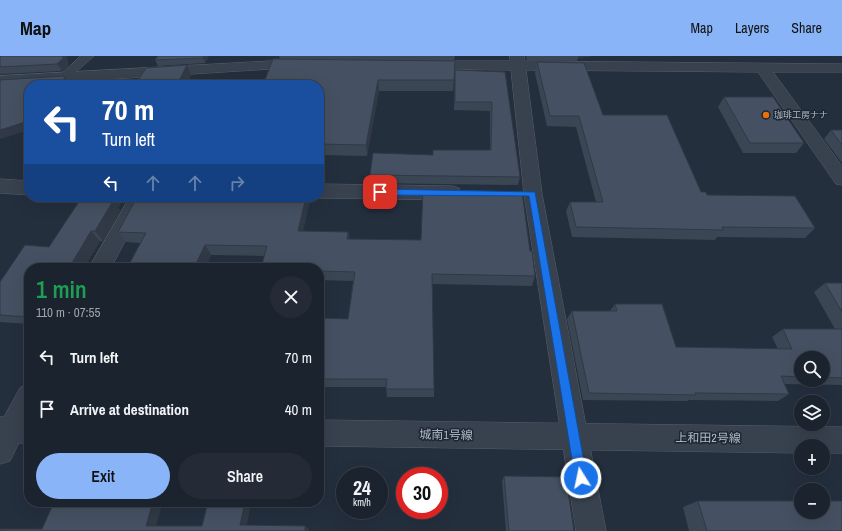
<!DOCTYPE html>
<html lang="en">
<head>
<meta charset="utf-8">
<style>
	body { margin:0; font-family:"Archivo Narrow","Noto Sans JP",sans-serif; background:#242b36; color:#f1f3f6; height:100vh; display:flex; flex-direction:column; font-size:15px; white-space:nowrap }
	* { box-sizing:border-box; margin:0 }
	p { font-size:13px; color:#a0a4aa }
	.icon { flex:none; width:22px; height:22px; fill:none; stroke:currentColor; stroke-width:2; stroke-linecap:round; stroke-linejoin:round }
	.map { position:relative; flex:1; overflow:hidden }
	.sheet { position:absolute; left:24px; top:207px; width:300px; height:244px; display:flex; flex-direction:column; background:#1b232e; border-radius:16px; box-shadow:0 4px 16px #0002,0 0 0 1px #39404a }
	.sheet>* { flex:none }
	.banner { position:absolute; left:24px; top:24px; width:300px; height:122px; border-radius:16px; box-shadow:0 4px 16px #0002,0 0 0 1px #39404a; background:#1a4fa0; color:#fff; overflow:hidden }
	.buttons { position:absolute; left:794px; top:295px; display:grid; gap:8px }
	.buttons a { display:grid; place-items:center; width:36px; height:36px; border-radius:50%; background:#1b232e; box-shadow:0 4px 16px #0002,0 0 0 1px #39404a; font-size:20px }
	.speed { position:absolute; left:336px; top:411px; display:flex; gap:8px; font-size:20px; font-weight:700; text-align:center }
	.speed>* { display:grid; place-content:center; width:52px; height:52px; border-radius:50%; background:#1b232e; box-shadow:0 4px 16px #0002,0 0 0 1px #39404a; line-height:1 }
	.speed small { font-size:10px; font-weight:400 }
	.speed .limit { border:6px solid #d22; background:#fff; color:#111 }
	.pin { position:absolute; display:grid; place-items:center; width:34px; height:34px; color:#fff; margin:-17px; border-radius:8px; box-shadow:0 2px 6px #0006 }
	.me { position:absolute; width:44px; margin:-22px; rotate:350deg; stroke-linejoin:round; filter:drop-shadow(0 0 3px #0008) }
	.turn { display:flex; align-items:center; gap:14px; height:84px; padding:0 12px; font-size:18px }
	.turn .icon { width:52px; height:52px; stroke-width:2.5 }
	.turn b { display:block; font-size:28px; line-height:34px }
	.lanes { display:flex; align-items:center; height:38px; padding:0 12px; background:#0003; justify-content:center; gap:20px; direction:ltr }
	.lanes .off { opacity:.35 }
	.round { display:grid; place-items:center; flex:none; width:42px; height:42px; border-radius:21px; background:#242b36 }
	.head { display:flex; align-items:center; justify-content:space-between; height:68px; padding:0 12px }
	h1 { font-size:24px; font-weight:600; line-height:30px; color:#1e9e55 }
	.primary-button { display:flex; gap:8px; margin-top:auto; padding:8px 12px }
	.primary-button a { flex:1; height:46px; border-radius:24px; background:#8ab4f8; color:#111; font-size:16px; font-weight:600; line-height:46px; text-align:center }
	.primary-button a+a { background:#242b36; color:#f1f3f6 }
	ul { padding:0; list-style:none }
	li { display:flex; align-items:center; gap:12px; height:52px; padding:0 12px }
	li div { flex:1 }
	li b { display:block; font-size:15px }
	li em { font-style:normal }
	header { display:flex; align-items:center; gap:24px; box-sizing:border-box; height:56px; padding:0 20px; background:#8ab4f8; color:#111 }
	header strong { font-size:19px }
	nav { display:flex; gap:22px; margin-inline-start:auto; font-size:14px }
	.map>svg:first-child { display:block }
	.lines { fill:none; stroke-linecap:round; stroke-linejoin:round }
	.service-casing { stroke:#565f6c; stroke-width:1 }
	.minor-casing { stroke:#565f6c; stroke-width:1 }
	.tertiary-casing { stroke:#565f6c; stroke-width:1 }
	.service { fill:#38414e; fill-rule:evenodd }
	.minor { fill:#38414e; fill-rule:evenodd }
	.tertiary { fill:#38414e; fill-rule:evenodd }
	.wall { fill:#3b4654; fill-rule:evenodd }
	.shaded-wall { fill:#303945 }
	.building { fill:#455162; stroke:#303945 }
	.route { fill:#1a73e8; stroke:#114b97 }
	.food-dot { fill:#e8710a; stroke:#1d2633; stroke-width:1.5 }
	.labels { text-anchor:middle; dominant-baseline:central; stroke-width:3; stroke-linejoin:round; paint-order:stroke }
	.far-poi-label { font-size:9px; fill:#b4bcc9; stroke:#1d2633; text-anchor:start }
	.near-street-label { font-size:12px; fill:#b4bcc9; stroke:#1d2633 }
</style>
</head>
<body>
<header>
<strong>Map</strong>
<nav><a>Map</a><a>Layers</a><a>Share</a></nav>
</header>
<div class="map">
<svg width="842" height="475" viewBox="0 0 842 475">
	<rect width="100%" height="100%" fill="#242f3e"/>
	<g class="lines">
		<g class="service-casing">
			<path id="service" d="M81,0H94L68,23H60L58,21L60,19Z"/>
		</g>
		<g class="minor-casing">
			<path id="minor" d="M510,0H524L525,5L842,8V16H773L842,110V129L836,128L758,16L526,14L542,138L606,475H576L524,138L511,14L425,13L420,12L418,9L420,6L425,5H510Z
				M271,5L306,6L308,9L306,12L271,13L0,30V20Z
				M0,123L29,125V139L0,137Z
				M319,128L452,130L459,132L461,137L459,142L452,144L319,142L317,141H319Z
				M130,141H148L111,212H89Z
				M29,328V366L10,405L0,408V368L20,332Z"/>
		</g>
		<g class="tertiary-casing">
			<path id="tertiary" d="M0,361H29V387H0Z
				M319,364L842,371V397H823V390H801V397L319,390Z"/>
		</g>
		<use href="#service" class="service"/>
		<use href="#minor" class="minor"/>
		<use href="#tertiary" class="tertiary"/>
	</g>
	<path class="wall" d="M0,0H67L68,10L62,15L0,18Z
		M209,0L205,7L158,10L155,4Z
		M279,0H455L454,4H304L454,24L453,35H379L367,100L321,99L319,107V29L280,3Z
		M526,0H592L578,2L577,5H527Z
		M537,6L701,136L707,139L815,172L805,182L717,181L715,184L572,181L566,155L570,146H596L576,71L547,70L535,17Z
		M455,14L505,16L520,121L518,129L371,127L370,119L433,99L490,94V55L454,54Z
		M724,41L804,87L796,97H743L718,51Z
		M831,74H842V107L824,83Z
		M82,141H116L121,147L118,152L120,155L103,185H100L84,212H29V268L0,266V226L49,191Z
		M164,146L304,175L348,176L350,183L530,195L535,220L532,230L432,228L434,333V341H387L386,331H319V262L348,263L353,225L319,224V212L264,200L211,199L205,212H127L141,187L126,186L118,176Z
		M825,227H842V329L784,328L789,338L778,345L689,344L687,345L583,344L567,263L572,255H610L615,248L676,291L778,293L772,281L783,273H835L814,236ZM801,302H823V324H801Z
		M504,420L574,475H506L502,425Z
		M698,445L842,475H689L683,451Z"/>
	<path class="shaded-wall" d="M63,0H67L68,10L62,15L57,8Z
		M204,0H209L205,7L203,2Z
		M578,0H592L578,2Z
		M187,9L191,20L187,29H177Z
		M64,20L69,27V29H65Z
		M378,24L379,35L367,100L366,89Z
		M29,65V74L0,83V74Z
		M319,90L321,99L319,107Z
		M111,141H116L121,147L118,152L120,155L103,185L95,175Z
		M306,141H311L301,185L298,175Z
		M91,175L100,185L84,212H69Z
		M348,176L350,186L347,183Z
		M205,189L211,199L205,212H194Z
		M153,446H163L155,473L146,470Z
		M245,446H252L246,472L240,469Z
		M305,470L309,473V475H305Z"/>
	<path class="building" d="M0,0H63V2L57,8L0,11Z
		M158,0H204L203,2L155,4Z
		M273,3L455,5L454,24H378L366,89L319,88V29H263Z
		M537,6L584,7L603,59H667L701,136H706L707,139L795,140L815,172L722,171L723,174L576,171L570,146H603L579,60H550Z
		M187,9L177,29H135L146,12Z
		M455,14L505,16L520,121L370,119L373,97L433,99V94H491L492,46H455Z
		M64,20L65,29H29V65L0,74V24Z
		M724,41H773L804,87H750Z
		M831,74H842V89Z
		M423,134L522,136L530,195H532L535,220L432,218L434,333H386L387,323H319V262L348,263L355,216L319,215V212H261L267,190L205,189L194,212H127L146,177L118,176L135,145L164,146L167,141H306L298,175L348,176L347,183L421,184Z
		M82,141H111L109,145H113L95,175H91L69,212H29V261L0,259V226L25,189L49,191Z
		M825,227H842V256Z
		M615,248H662L676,291L792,293L783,273H842V322L823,321V302H801V321L781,320L789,338L695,337L696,339L589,337L572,255H617Z
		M504,420L566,421L574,475H509Z
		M698,445H801V456H823V445H842V475H707Z
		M54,446H153L146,470H202L208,446H245L240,469L305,470V475H0V473H42Z"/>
	<path class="route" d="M380,133L535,136L587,422L585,426L581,427L577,426L575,422L529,140L380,139L376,136Z"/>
	<circle class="food-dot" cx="766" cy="59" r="4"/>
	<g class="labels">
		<g class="far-poi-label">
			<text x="774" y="59">珈琲工房ナナ</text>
		</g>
		<g class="near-street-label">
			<text transform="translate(446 379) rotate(1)">城南1号線</text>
			<text transform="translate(708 382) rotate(1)">上和田2号線</text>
		</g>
	</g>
</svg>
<div class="buttons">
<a><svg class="icon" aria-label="search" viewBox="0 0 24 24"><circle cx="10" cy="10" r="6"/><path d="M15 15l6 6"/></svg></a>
<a><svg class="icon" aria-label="layers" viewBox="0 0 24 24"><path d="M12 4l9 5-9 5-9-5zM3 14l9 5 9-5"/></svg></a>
<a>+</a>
<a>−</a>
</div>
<div class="speed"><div>24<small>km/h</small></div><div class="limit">30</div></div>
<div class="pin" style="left:380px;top:136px;background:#d93025"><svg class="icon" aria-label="arrive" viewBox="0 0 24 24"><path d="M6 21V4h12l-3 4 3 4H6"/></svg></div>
<svg class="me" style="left:581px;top:422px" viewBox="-20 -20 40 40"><circle r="17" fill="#1a73e8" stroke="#fff" stroke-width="3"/><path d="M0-11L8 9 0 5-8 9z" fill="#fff"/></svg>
<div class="banner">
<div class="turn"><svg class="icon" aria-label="left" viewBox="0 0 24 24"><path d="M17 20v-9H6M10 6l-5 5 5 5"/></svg><div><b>70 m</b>Turn left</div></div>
<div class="lanes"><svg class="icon" aria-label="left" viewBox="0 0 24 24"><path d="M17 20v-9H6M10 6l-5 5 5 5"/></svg><svg class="icon off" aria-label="ahead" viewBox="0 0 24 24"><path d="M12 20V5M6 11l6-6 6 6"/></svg><svg class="icon off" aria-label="ahead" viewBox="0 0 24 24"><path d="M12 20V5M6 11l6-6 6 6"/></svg><svg class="icon off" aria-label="right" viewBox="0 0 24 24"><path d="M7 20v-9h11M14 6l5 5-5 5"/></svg></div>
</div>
<section class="sheet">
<div class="head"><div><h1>1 min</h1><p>110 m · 07:55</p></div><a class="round"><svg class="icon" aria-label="close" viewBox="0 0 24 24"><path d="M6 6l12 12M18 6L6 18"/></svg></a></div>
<ul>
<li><svg class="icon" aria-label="left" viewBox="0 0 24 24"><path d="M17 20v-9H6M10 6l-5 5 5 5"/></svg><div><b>Turn left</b></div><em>70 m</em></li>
<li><svg class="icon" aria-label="arrive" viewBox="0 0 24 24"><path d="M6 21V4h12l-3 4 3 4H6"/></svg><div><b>Arrive at destination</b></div><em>40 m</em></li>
</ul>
<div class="primary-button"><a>Exit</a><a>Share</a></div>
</section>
</div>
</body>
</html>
